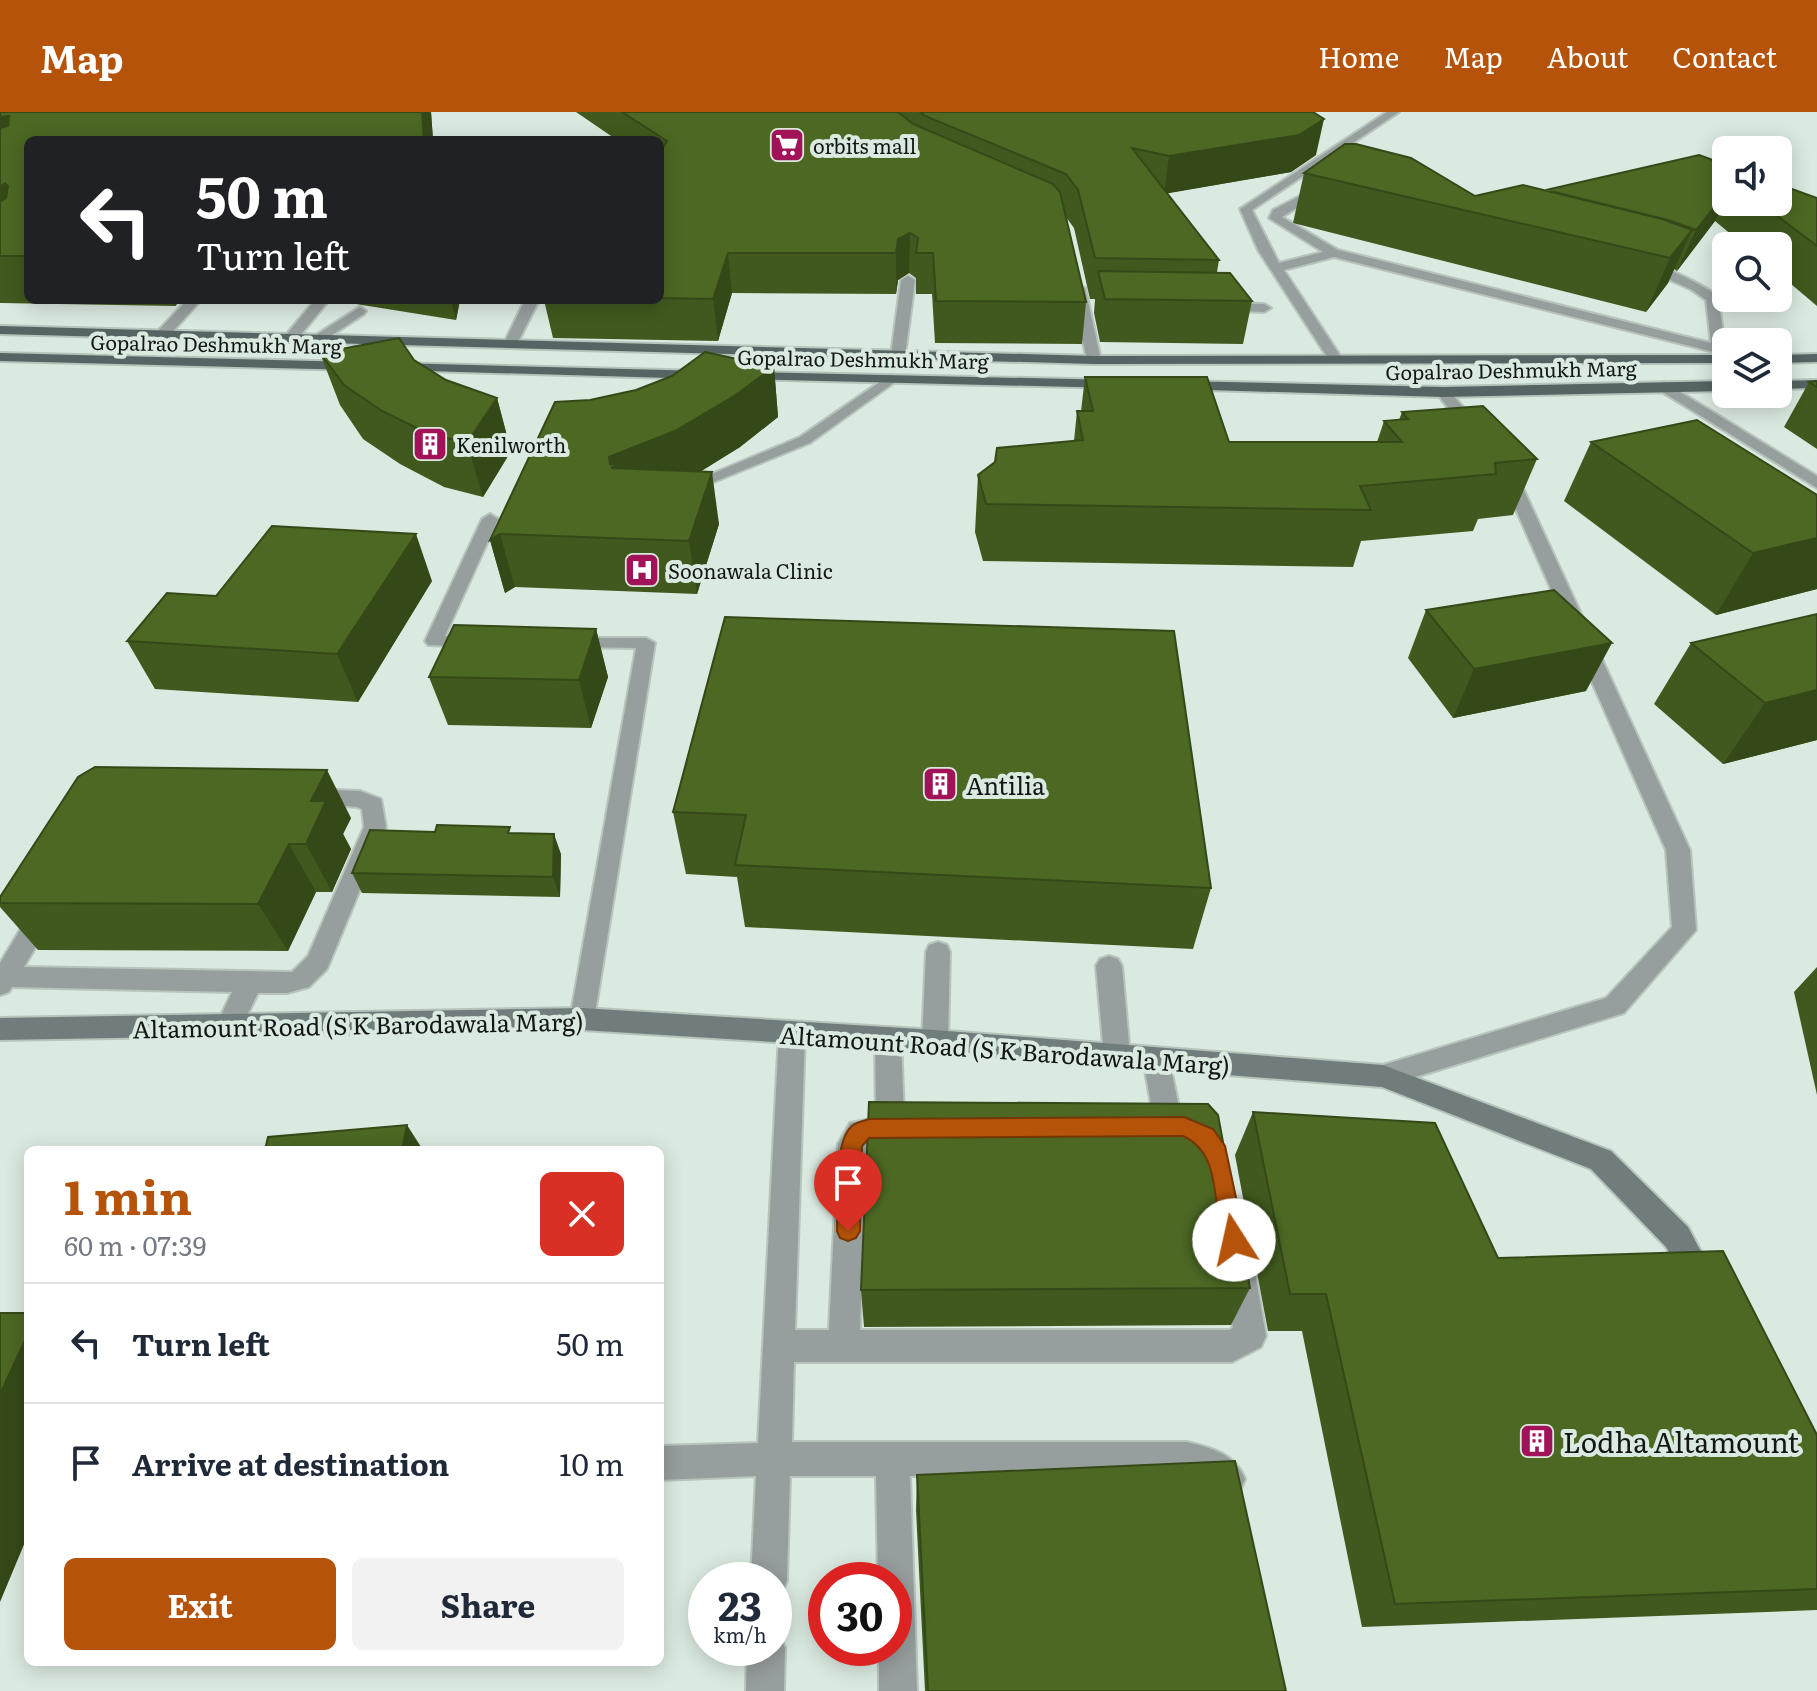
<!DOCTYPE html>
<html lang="en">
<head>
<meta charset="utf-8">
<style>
	body { margin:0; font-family:Literata,serif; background:#f2f2f3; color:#1f2937; height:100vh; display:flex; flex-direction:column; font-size:30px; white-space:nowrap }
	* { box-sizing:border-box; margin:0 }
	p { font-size:26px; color:#747a83 }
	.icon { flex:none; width:44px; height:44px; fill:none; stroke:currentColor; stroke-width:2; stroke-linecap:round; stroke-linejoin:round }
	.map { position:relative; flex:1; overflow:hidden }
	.side { position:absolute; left:24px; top:1034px; width:640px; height:520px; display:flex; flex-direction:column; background:#fff; border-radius:12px; box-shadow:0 4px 20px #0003 }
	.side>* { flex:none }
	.top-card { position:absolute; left:24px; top:24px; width:640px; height:168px; border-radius:12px; box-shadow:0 4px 20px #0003; background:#202124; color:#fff; overflow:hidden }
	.fabs { position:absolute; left:1712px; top:24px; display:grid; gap:16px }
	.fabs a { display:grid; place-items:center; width:80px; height:80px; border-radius:12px; background:#fff; box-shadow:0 4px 20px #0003; font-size:40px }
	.speed { position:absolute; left:688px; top:1450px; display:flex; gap:16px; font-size:40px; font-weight:700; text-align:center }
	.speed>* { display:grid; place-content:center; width:104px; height:104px; border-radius:50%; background:#fff; box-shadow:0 4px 20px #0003; line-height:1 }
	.speed small { font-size:20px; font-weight:400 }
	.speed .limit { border:12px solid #d22; background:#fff; color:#111 }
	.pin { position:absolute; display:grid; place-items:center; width:68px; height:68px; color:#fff; margin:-82px -34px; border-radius:50% 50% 50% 0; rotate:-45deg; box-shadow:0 0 8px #0007 }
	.pin .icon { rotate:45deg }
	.me { position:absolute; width:88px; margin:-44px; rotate:350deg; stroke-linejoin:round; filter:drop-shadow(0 0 6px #0008) }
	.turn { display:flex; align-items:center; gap:28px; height:168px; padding:0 40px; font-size:36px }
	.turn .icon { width:104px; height:104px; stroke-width:2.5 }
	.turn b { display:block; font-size:56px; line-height:68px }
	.round { display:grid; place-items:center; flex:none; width:84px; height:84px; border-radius:12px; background:#f2f2f3 }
	.head { display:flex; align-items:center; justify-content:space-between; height:136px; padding:0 40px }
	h1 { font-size:48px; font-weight:700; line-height:60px; color:#b45309 }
	.action { display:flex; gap:16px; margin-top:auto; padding:16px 40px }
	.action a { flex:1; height:92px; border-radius:12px; background:#b45309; color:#fff; font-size:32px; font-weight:700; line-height:92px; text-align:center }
	.action a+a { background:#f2f2f3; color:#1f2937 }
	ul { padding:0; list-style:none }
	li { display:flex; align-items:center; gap:24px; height:120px; padding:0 40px; border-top:2px solid #e0e1e3 }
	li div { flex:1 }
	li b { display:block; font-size:30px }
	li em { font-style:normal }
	header { display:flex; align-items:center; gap:48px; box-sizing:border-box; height:112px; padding:0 40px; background:#b45309; color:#fff }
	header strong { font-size:38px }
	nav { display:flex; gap:44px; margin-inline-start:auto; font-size:28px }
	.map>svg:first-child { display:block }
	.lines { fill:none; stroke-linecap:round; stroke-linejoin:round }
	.lane-casing { stroke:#b7c4bc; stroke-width:4 }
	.street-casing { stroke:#b7c4bc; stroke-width:4 }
	.secondary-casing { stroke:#b7c4bc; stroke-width:4 }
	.primary-casing { stroke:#b7c4bc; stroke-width:4 }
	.lane { fill:#979f9e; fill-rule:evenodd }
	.street { fill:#979f9e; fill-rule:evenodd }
	.secondary { fill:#717d7c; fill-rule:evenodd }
	.primary { fill:#566464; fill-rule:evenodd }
	.wall { fill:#41591e }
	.shaded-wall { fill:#354918 }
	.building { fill:#4c6823; stroke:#354918; stroke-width:2 }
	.route { fill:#b45309; stroke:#753606; stroke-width:2 }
	.labels { text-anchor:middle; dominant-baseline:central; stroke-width:8; stroke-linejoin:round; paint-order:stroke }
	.far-poi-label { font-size:20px; fill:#131815; stroke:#dbeae1; text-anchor:start }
	.far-street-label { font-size:20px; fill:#131815; stroke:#dbeae1 }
	.poi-label { font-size:24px; fill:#131815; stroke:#dbeae1; text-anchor:start }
	.street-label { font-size:24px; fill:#131815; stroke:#dbeae1 }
	.near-poi-label { font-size:28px; fill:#131815; stroke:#dbeae1; text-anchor:start }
</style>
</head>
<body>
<header>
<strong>Map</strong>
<nav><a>Home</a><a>Map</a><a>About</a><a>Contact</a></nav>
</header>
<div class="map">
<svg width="1817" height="1579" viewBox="0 0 1817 1579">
	<rect width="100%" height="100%" fill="#dbeae1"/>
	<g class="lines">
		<g class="lane-casing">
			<path id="lane" d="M360,195L366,199L364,202L320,231L308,228Z
				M890,263L895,264V270L810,331L689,380H679L676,377L800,325Z
				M490,402L498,407L445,524L474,525L483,530L474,535L428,533L425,529L482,407Z
				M572,526H646L655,531L594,907L590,914L582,917L574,914L570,907L636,536L566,535L563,531L566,527Z"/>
		</g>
		<g class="street-casing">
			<path id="street" d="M1387,0H1399L1252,98L1279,151L1323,140L1269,106L1273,98L1325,71L1329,72V76L1282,105L1338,138L1711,231L1706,188L1692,178L1637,153C1650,144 1704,174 1718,184L1726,243L1334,145L1284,158L1343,248L1341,251H1331L1258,138L1240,97Z
				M908,164L915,168L905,243L898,247L891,243L901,168Z
				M1073,173L1085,176L1101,248L1099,251H1089L1087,248L1071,176Z
				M187,188H201L167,226H157V220Z
				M315,188H329L295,230H285V224Z
				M525,188H539L515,236H505L503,233Z
				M1220,191L1264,192L1271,196L1264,200L1215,198V192Z
				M1664,270L1817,364V376L1659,278V272Z
				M1443,275L1448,277L1482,318V324H1470L1438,283V277Z
				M1507,354L1515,359L1690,738L1696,818L1624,901L1383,975L1373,972L1369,964L1373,956L1606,886L1672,815L1666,738L1499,359Z
				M309,677L360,679L381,687L386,715L327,857L309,875L287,881H258L239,920L230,923L221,920L217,912L232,880L12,875L9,880L0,883V851L35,793L44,791L53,793L56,800L24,855L292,860L308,844L364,715L362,697L357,695L301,690L298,685L301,680Z
				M938,830L947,833L950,840L948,929L944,937L935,940L926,937L922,929L926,840L929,833Z
				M1109,844L1118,847L1122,854L1130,943L1126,951L1117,954L1108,951L1104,943L1096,854L1100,847Z
				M792,910L801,913L805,921L795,1218H829L838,1032L850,1011L876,1006L875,926L879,918L888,915L897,918L901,926L904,1005L910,1007L914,1016L910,1025L868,1032L866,1035L860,1218H1229L1233,1216L1224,1155L1228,1145L1239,1140L1250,1145L1254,1155L1266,1224L1261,1235L1232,1250H794L792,1330H1187C1212,1336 1235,1342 1245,1367L1240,1379L1228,1384L1202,1367L1187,1364H910L917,1579H879V1536H894V1468H878L876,1364H790L787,1468L782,1481L774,1484V1468H751L756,1364L660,1368V1334L758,1331L779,921L783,913Z
				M1156,936L1165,939L1169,947L1183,1015L1179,1024L1169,1027L1159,1024L1155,1015L1143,947L1147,939Z
				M774,1521L779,1523L785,1536L784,1579H746L747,1536H774Z"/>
		</g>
		<g class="secondary-casing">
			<path id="secondary" d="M582,896L935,918L1383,953L1611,1039L1688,1115L1715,1166L1711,1176L1700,1181L1689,1176L1666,1135L1591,1057L1382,975L935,940L582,918L0,928V906Z"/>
		</g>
		<g class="primary-casing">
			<path id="primary" d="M0,214L1094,244L1726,243V251L1094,252L0,222Z
				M0,241L356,250L363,254L356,258L0,249Z
				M1817,242V250L1778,251V243Z
				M397,251L704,259L711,263L704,267L392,258V252Z
				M745,260L1116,268L1123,272L1116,276L740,267L738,264Z
				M1817,268V276L1778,277V269Z
				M1181,269L1443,275L1726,269V279L1443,285L1176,277L1173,274Z"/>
		</g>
		<use href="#lane" class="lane"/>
		<use href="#street" class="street"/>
		<use href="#secondary" class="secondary"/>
		<use href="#primary" class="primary"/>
	</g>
	<path class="wall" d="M0,0H431L433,28H28V188H181L175,194L0,191Z
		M576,0H1313L1316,43L1291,60L1167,81L1219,148L1217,160L1252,189L1243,232L1100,230L1094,201L1095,187H1090L1074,116L1066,105L1086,190L1082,232L935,231L932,182H916V166L909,161L898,168L896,182L732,181L718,229L553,226L544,188H660V28H617Z
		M1726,53V90H1778L1817,86V194L1778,161V134H1745L1715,109L1677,159L1674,157L1668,171L1646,200L1293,111L1304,61L1475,84L1546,79Z
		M331,188H460L456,208Z
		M320,241L414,248L446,268L497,286L511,339L483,385L444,375L400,352L363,327L340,293Z
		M774,255L778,305L740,335L700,360L719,412L697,482L515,475L505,481L490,428L590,288Z
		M1085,265L1229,330H1377L1384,309L1399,308L1402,300L1537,347L1513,403L1478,407L1473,419L1361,429L1353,455L983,449L975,420L978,363L1074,329L1077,299H1081Z
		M1817,269V337L1784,315L1809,270Z
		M1591,330L1817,383V477L1716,503L1564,389Z
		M432,469L358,590L155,577L127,529L216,484Z
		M1426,498L1586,579L1453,606L1408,546Z
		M725,505L1211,776L1193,837L745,815L737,765L686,762L673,700Z
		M596,517L608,565L591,616L448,613L429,565Z
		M1691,531L1817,628L1723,652L1654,592Z
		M351,706L343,722L351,737L332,780H316L288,839L38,838L0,795V785Z
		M561,742L560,785L362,781L352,761Z
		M1817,855V983L1794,880Z
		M1253,1000L1498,1146L1817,1323V1498L1362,1515L1302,1219H1268L1235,1043Z
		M1250,1176L1231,1213L864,1215L861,1178Z
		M917,1363L1286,1579H925L916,1398Z"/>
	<path class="shaded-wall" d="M422,0H431L433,28H424Z
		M9,4L0,51V5Z
		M1324,7L1316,43L1291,60L1164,82L1169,44Z
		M5,71L28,116L0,136V75Z
		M1726,80V86L1715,109L1677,159L1696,118Z
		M1692,118L1668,171L1646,200L1670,146Z
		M910,121L909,161L898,168L896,182V141L898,127Z
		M728,141L732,181L718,229L713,187Z
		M172,188H181L175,194Z
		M451,188H460L456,208Z
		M774,255L778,305L740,335L683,370L625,394L610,352L609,345Z
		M497,286L511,339L483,385L467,331Z
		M712,360L719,412L697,482L689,429Z
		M416,422L432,469L358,590L337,542Z
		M500,422L515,475L505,481L490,428Z
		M1817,426V477L1716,503L1753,441Z
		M596,517L608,565L591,616L579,568Z
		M1612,531L1586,579L1453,606L1474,557Z
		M1817,578V628L1723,652L1765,591Z
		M327,658L351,706L343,722L351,737L332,780L306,732L311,689Z
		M554,722L561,742L560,785L553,765Z
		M289,732L316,780L288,839L258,792Z
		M407,1013L423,1038H402Z
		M28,1222V1423L0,1490V1282Z"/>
	<path class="building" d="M0,0H422L424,28H28V144H0V90L6,86L8,74L5,71L0,75V16L8,14L9,4L0,5Z
		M622,0H898L913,12L1053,72L1060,80L1086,190L936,189L933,141H916L918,126L910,121L898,127L896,141H728L713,187L660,186V41L667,29Z
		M920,0H1313L1324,7L1299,23L1169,44L1132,36L1219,148L1095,146L1078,78L1066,62L925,4Z
		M1345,32H1356L1411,46L1475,84L1523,73L1662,107L1692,118L1670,146L1304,61Z
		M1699,43L1726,53V80L1696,118L1668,108L1546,78Z
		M1778,72L1817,86V134L1759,90H1778Z
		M1098,159L1230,161L1252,189L1105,187Z
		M399,226L414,248L446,268L497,286L467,331L427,321L382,299L344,273L320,241Z
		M705,240L774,255L734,284L675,319L609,345L610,352L617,353L611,356L712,360L689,429L500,422L490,428L555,290L590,288L636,278L672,264Z
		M1085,265H1207L1229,330H1402L1384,309L1408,307L1402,300L1483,294L1537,347L1495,351L1496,362L1360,374L1371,398L986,392L978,363L995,350L997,336L1083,328L1077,299H1093Z
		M1817,269V275L1809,270Z
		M1697,308L1817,383V426L1753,441L1591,330Z
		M272,414L416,422L337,542L127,529L167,481L216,484Z
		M1554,478L1612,531L1474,557L1426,498Z
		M1817,502V578L1765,591L1691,531Z
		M725,505L1174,519L1211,776L735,753L746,703L673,700Z
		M454,513L596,517L579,568L429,565Z
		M95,655L327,658L311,689H326L306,732H289L258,792L0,791V785L78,665Z
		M437,713L510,715L508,721L554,722L553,765L352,761L370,718L435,720Z
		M869,990L1208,992L1218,1003L1250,1176L861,1178Z
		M1253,1000L1435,1011L1498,1146L1723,1139L1817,1323V1477L1395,1492L1326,1182H1290Z
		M407,1013L402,1038H265L268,1025Z
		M0,1201H28V1222L0,1282Z
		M1235,1349L1286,1579H928L917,1363Z"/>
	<path class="route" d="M1184,1005L1213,1017L1225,1034L1245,1128L1242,1136L1234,1139L1226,1136C1210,1099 1225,1043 1183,1024L869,1026L862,1034L860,1119L856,1126L848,1129L840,1126L837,1119C838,1094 833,1030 852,1014C856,1010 864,1009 869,1007Z"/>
	<defs>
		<g id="supermarket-square" transform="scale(1.8)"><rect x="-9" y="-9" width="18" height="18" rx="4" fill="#a11258" stroke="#dbeae1"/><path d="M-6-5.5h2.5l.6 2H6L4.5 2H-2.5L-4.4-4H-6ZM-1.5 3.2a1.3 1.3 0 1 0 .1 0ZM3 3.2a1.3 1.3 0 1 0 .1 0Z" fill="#fff"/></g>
		<g id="building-square" transform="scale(1.8)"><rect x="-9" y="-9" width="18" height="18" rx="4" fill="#a11258" stroke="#dbeae1"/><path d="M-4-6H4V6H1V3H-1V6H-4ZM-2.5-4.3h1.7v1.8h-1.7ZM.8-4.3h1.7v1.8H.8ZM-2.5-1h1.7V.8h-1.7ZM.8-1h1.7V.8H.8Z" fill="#fff"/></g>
		<g id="hospital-square" transform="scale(1.8)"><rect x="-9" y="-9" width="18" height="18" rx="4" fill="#a11258" stroke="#dbeae1"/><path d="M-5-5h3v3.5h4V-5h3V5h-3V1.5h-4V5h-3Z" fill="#fff"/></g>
	</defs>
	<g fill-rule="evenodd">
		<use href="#supermarket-square" x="787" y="33"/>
		<use href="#building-square" x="430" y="332"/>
		<use href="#hospital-square" x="642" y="458"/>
		<use href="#building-square" x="940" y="672"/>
		<use href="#building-square" x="1537" y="1329"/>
	</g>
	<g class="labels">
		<g class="far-poi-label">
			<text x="813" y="33">orbits mall</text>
			<text x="456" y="332">Kenilworth</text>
			<text x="668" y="458">Soonawala Clinic</text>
		</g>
		<g class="far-street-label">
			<text transform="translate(216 231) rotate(1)">Gopalrao Deshmukh Marg</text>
			<text transform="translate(863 246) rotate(1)">Gopalrao Deshmukh Marg</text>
			<text transform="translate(1511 257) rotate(-1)">Gopalrao Deshmukh Marg</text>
		</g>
		<g class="poi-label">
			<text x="966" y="672">Antilia</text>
		</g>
		<g class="street-label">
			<text transform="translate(358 912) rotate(-1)">Altamount Road (S K Barodawala Marg)</text>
			<text transform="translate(1005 937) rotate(4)">Altamount Road (S K Barodawala Marg)</text>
		</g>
		<g class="near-poi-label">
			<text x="1563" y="1329">Lodha Altamount</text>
		</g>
	</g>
</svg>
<div class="fabs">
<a><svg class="icon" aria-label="sound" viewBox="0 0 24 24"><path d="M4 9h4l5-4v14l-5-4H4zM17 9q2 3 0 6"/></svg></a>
<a><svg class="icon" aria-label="search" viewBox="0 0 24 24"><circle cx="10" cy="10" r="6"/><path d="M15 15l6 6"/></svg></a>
<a><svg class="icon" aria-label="layers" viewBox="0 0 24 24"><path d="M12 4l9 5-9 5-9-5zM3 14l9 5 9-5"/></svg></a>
</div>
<div class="speed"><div>23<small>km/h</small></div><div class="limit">30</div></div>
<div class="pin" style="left:848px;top:1119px;background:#d93025"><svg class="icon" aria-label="arrive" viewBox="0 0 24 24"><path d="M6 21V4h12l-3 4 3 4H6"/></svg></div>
<svg class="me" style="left:1234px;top:1128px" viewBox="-20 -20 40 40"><circle r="19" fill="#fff"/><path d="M0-13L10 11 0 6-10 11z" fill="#b45309"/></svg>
<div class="top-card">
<div class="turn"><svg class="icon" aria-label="left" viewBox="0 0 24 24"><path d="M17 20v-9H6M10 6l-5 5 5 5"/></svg><div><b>50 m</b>Turn left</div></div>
</div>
<section class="side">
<div class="head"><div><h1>1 min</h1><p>60 m · 07:39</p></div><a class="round" style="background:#d93025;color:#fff"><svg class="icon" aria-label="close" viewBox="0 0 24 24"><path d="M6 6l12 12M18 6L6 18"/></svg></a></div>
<ul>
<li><svg class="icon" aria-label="left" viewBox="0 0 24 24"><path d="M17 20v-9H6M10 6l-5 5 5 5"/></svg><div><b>Turn left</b></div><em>50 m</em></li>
<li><svg class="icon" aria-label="arrive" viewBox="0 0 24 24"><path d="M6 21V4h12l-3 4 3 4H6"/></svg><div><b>Arrive at destination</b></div><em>10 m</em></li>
</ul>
<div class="action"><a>Exit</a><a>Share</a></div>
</section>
</div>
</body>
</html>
